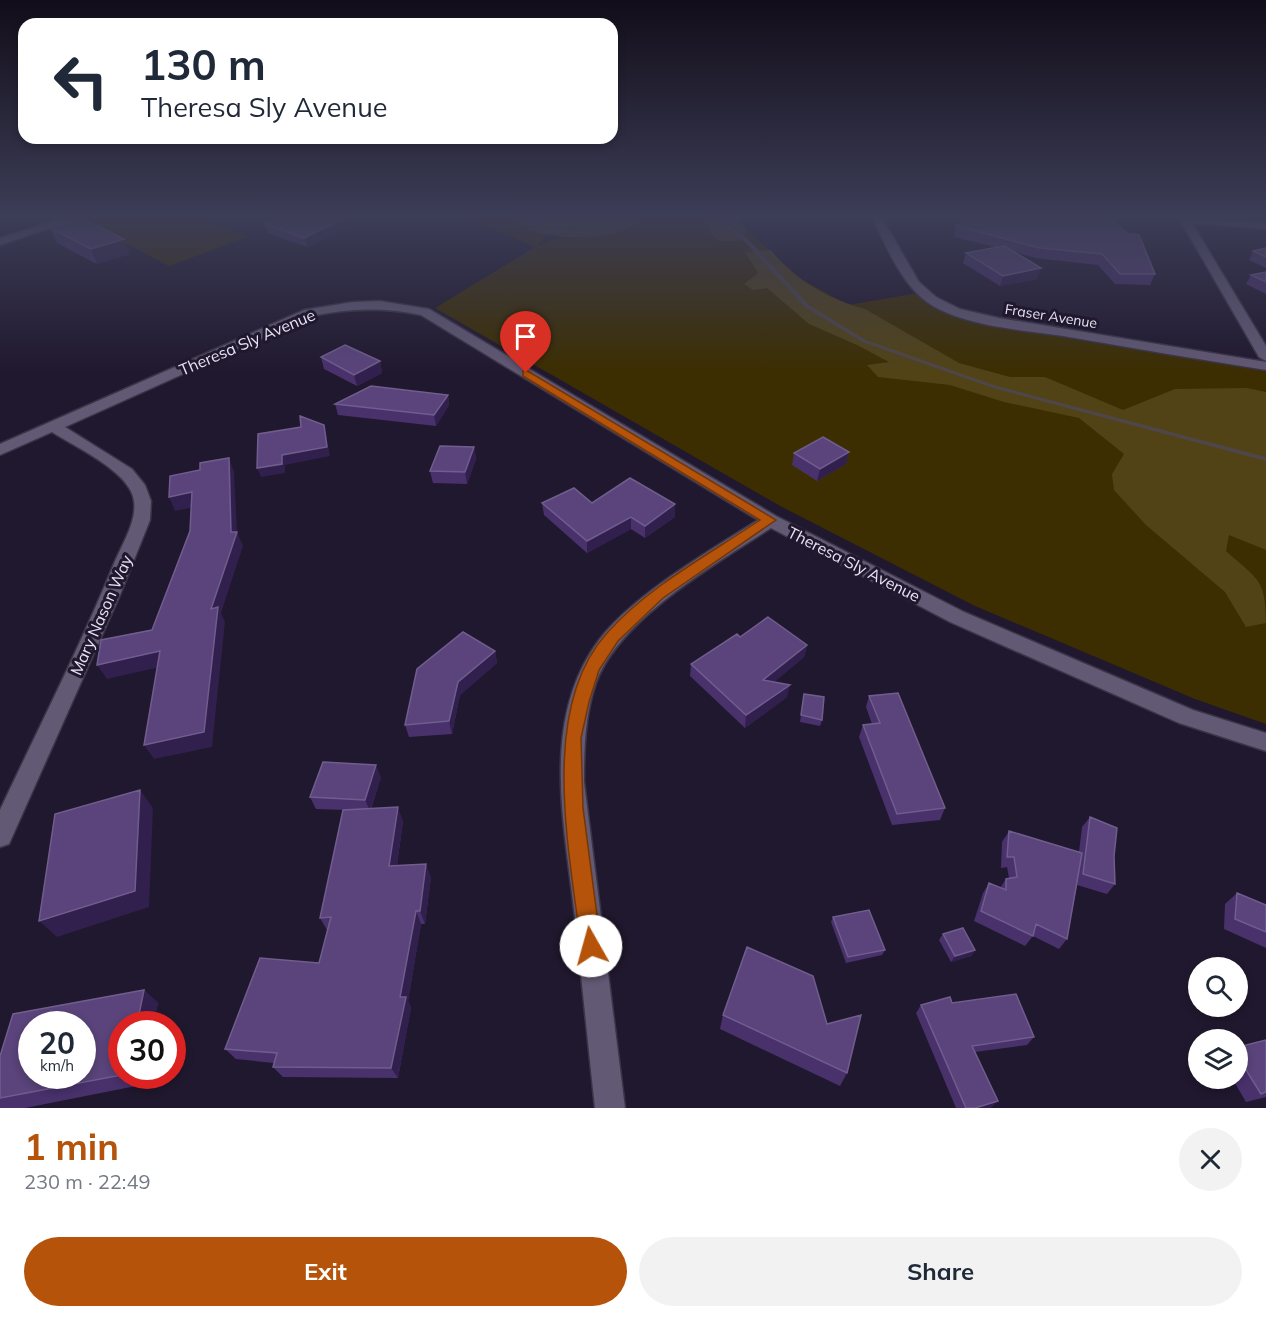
<!DOCTYPE html>
<html lang="en">
<head>
<meta charset="utf-8">
<style>
	body { margin:0; font-family:Mulish,sans-serif; background:#f2f2f3; color:#1f2937; height:100vh; display:flex; flex-direction:column; font-size:22px; white-space:nowrap }
	* { box-sizing:border-box; margin:0 }
	p { font-size:20px; color:#747a83 }
	.icon { flex:none; width:33px; height:33px; fill:none; stroke:currentColor; stroke-width:2; stroke-linecap:round; stroke-linejoin:round }
	.map { position:relative; height:1108px; overflow:hidden }
	.drawer { display:flex; flex-direction:column; background:#fff; flex:1 }
	.drawer>* { flex:none }
	.hud { position:absolute; left:18px; top:18px; width:600px; height:126px; border-radius:18px; box-shadow:0 3px 9px #0003; background:#fff; color:#1f2937; overflow:hidden }
	.tools { position:absolute; left:1188px; top:957px; display:grid; gap:12px }
	.tools a { display:grid; place-items:center; width:60px; height:60px; border-radius:50%; background:#fff; box-shadow:0 3px 9px #0003; font-size:30px }
	.speed { position:absolute; left:18px; top:1011px; display:flex; gap:12px; font-size:30px; font-weight:700; text-align:center }
	.speed>* { display:grid; place-content:center; width:78px; height:78px; border-radius:50%; background:#fff; box-shadow:0 3px 9px #0003; line-height:1 }
	.speed small { font-size:15px; font-weight:400 }
	.speed .limit { border:9px solid #d22; background:#fff; color:#111 }
	.pin { position:absolute; display:grid; place-items:center; width:51px; height:51px; color:#fff; margin:-62px -26px; border-radius:50% 50% 50% 0; rotate:-45deg; box-shadow:0 0 6px #0007 }
	.pin .icon { rotate:45deg }
	.me { position:absolute; width:66px; margin:-33px; rotate:353deg; stroke-linejoin:round; filter:drop-shadow(0 0 4px #0008) }
	.turn { display:flex; align-items:center; gap:21px; height:126px; padding:0 24px; font-size:27px }
	.turn .icon { width:78px; height:78px; stroke-width:2.5 }
	.turn b { display:block; font-size:42px; line-height:51px }
	.round { display:grid; place-items:center; flex:none; width:63px; height:63px; border-radius:32px; background:#f2f2f3 }
	.summary { display:flex; align-items:center; justify-content:space-between; height:102px; padding:0 24px }
	h1 { font-size:36px; font-weight:700; line-height:45px; color:#b45309 }
	.cta { display:flex; gap:12px; margin-top:auto; padding:12px 24px }
	.cta a { flex:1; height:69px; border-radius:36px; background:#b45309; color:#fff; font-size:24px; font-weight:700; line-height:69px; text-align:center }
	.cta a+a { background:#f2f2f3; color:#1f2937 }
	.map>svg:first-child { display:block }
	.green { fill:#3c2e01 }
	.forest { fill:#514316 }
	.lines { fill:none; stroke-linecap:round; stroke-linejoin:round }
	.stream { fill:#4f4649; fill-rule:evenodd }
	.minor-casing { stroke:#3b3447; stroke-width:3 }
	.minor { fill:#625974; fill-rule:evenodd }
	.wall { fill:#49316c }
	.shaded-wall { fill:#311f4d }
	.building { fill:#5a447b; stroke:#705d8e; stroke-width:1.5; fill-rule:evenodd }
	.route { fill:#b45309; stroke:#753606; stroke-width:1.5 }
	.labels { text-anchor:middle; dominant-baseline:central; stroke-width:6; stroke-linejoin:round; paint-order:stroke }
	.far-street-label { font-size:14px; fill:#e8e4f4; stroke:#20182e }
	.street-label { font-size:16px; fill:#e8e4f4; stroke:#20182e }
</style>
</head>
<body>
<div class="map">
<svg width="1266" height="1108" viewBox="0 0 1266 1108">
	<rect width="100%" height="100%" fill="#20182e"/>
	<path class="green" d="M87,218H205L247,237L169,266L82,220Z
		M467,218H560L538,246L558,237L579,238L638,221L637,218H706L711,233L740,241L748,231L801,279L848,305L918,293L954,314L1266,369V724L1195,699L975,606L782,507L435,308L535,247Z"/>
	<path class="forest" d="M514,218H637L639,221C634,224 628,229 622,231C594,240 534,242 514,218Z
		M706,218H736L748,231L740,241H719L711,233Z
		M771,250C793,279 830,300 865,309L959,363L1010,377H1045L1123,410L1175,389L1247,388L1266,392V550L1229,535L1226,551C1257,579 1266,578 1266,623L1246,627L1225,592L1146,525L1114,490L1112,474L1124,454L1079,418L1004,402L950,385L878,377L867,365L889,362L857,345L809,324L767,288L753,290L744,284L758,273L745,252Z"/>
	<g class="lines">
		<path class="stream" d="M536,218H540L544,231L607,232L626,218H631L608,234L542,233L540,232Z
			M712,218H718L748,239L809,305L866,340L997,386L1266,457V461L993,388L862,342L805,307L744,241Z"/>
		<g class="minor-casing">
			<path id="minor" d="M64,218H80L0,245V238Z
				M872,218H882L919,282L936,297L960,309L999,318L1266,362V370C1198,359 1131,348 1063,336C1022,330 961,326 927,302C900,282 887,247 872,218Z
				M1179,218L1266,223V229L1192,223L1266,346V361L1259,357Z
				M380,301L429,309L776,516L964,612L1193,710L1266,733V751L1179,723L950,622L771,528C716,564 619,619 596,683C585,715 584,748 584,782L625,1108H595C588,1045 582,981 575,918C565,827 539,720 599,640C633,595 709,551 758,520L421,315C383,307 349,308 312,316L65,427L132,469L145,485L151,501L150,520L120,595L9,844L0,847V810C39,727 81,645 115,561C123,543 137,520 134,501C131,472 75,447 52,432L0,455V444L304,310L353,302Z"/>
		</g>
		<use href="#minor" class="minor"/>
	</g>
	<path class="wall" d="M280,218H350L352,226L307,247L267,233L264,224Z
		M1109,218L1155,274L1150,285L1115,284L1098,265L1036,258L1014,252L1037,279L1000,286L963,263L966,253L995,247L954,237L956,226Z
		M50,228L130,254L97,264L57,243Z
		M1266,248V268L1249,260L1253,251Z
		M1266,272V294L1246,284L1251,275Z
		M321,357L380,361L382,373L357,386L324,369Z
		M448,395L449,405L436,426L338,415L335,404Z
		M474,447L476,459L467,484L433,483L430,471Z
		M849,452L846,464L817,481L792,465L794,453Z
		M542,503L675,504V517L645,538L631,529L587,553L544,515Z
		M740,637L807,645L804,657L774,682L787,697L745,728L690,676L691,664Z
		M495,651L497,663L460,695L452,734L409,737L405,725Z
		M804,694L822,720L820,726L800,722Z
		M869,696L945,808L940,820L892,825L859,737L863,725L872,724L866,707Z
		M381,777L371,809L403,821L397,865L431,877L425,924H421L408,1001L411,1008L398,1078L283,1077L273,1067L274,1063L236,1059L225,1049L319,963L327,930L320,918L346,810L316,809L310,797Z
		M1090,817L1114,856L1115,884L1107,894L1077,885L1067,939L1059,949L1033,936L1025,946L974,921L983,893L989,883L1000,888L1006,879L1009,878L1007,867L1001,868L1002,842L1009,831L1079,852L1082,827Z
		M1237,893L1266,905V948L1224,929L1225,904Z
		M833,917L885,950L882,955L846,963L831,922Z
		M943,934L975,950L971,956L951,962L939,940Z
		M144,990L158,1003L153,1024H122V1076H143L141,1085L25,1108H0V1056Z
		M952,1003L1034,1037L1027,1045L975,1052L991,1108H956L916,1013L921,1005Z
		M723,1015L827,1024L847,1073L840,1086L720,1029Z
		M1266,1040V1097L1246,1102L1232,1078H1238V1047Z"/>
	<path class="shaded-wall" d="M345,218H350L352,226L307,247L304,238Z
		M124,239L130,254L97,264L91,249Z
		M1041,268L1037,279L1000,286L1003,276Z
		M380,361L382,373L357,386L354,375Z
		M448,395L449,405L436,426L434,415Z
		M324,425L326,434L330,456L285,465V473L261,477L257,468L282,455Z
		M474,447L476,459L467,484L465,472Z
		M849,452L846,464L817,481L820,469Z
		M229,458L234,472L237,532L243,546L221,613L225,622L212,747L154,759L144,745L211,609L231,532Z
		M192,492L199,506L175,511L169,497Z
		M675,504V517L645,538V526Z
		M631,517V529L587,553V541Z
		M807,645L804,657L761,693L763,680Z
		M160,651L169,665L107,679L97,665Z
		M495,651L497,663L460,695L452,734L449,721L458,682Z
		M790,685L787,697L745,728L746,715Z
		M376,765L381,777L370,811L365,800Z
		M140,790L153,808L149,907L57,937L39,921Z
		M398,807L403,821L395,879L389,866Z
		M426,864L431,877L425,924L420,911Z
		M416,911L421,924L408,1001L411,1008L398,1078L391,1068L400,997Z
		M975,950L971,956L951,962L955,956Z
		M144,990L158,1003L153,1024H137Z
		M129,1076H143L141,1085Z
		M998,1101L991,1108H975Z"/>
	<path class="building" d="M80,218H82L124,239L91,249L50,228Z
		M280,218H345L304,238L264,224Z
		M967,218H1109L1129,234L1139,235L1155,274H1120L1102,254L1040,248L956,226Z
		M1004,246L1041,268L1003,276L966,253Z
		M1266,248V257L1253,251Z
		M1266,272V282L1251,275Z
		M345,345L380,361L354,375L321,357Z
		M371,386L448,395L434,415L335,404Z
		M300,416L324,425L327,447L282,455V464L257,468L258,434L301,427Z
		M823,437L849,452L820,469L794,453Z
		M440,446L474,447L465,472L430,471Z
		M229,458L231,532H237L211,609L218,607L204,732L144,745L160,651L97,665L101,640L152,630L190,531L192,492L169,497L170,476L200,470V463Z
		M630,478L675,504L645,526L631,517L587,541L542,503L574,488L592,503Z
		M768,617L807,645L763,680L790,685L746,715L691,664L737,634L740,637Z
		M463,632L495,651L458,682L449,721L405,725L417,669Z
		M898,693L945,808L897,814L863,725L880,723L869,696Z
		M804,694L824,697L822,720L801,715Z
		M323,762L376,765L365,800L310,797Z
		M140,790L135,891L39,921L55,814Z
		M398,807L389,866L426,864L420,911H416L400,997H406L391,1068L273,1067L277,1053L225,1049L260,958L319,963L331,917L320,918L343,810Z
		M1090,817L1117,828L1114,856L1115,884L1083,874Z
		M1009,831L1082,853L1067,939L1036,924L1033,936L981,911L989,883L1006,890V879L1017,877L1014,857H1007Z
		M1237,893L1266,905V932L1235,919Z
		M869,910L885,950L848,957L833,917Z
		M963,928L975,950L955,956L943,934Z
		M747,947L813,976L827,1024L861,1015L847,1073L723,1015Z
		M144,990L137,1024H122V1075L0,1098V1056L13,1014ZM32,1024H82V1076H32Z
		M1016,994L1034,1037L972,1046L998,1101L975,1108H966L921,1005L950,997L952,1003Z
		M1266,1040V1092L1261,1094L1238,1057V1047Z"/>
	<linearGradient id="sky" x2="0" y2="1"><stop stop-color="#120d19"/><stop offset="0.58" stop-color="#3c3d57"/><stop offset="1" stop-color="#3c3d57" stop-opacity="0"/></linearGradient>
	<rect width="1266" height="373" fill="url(#sky)"/>
	<path class="route" d="M526,370L776,520L663,598L618,641L599,670L589,702L581,738L583,808L601,946L598,953L591,956L584,953L581,946C570,854 538,709 607,633C649,586 708,555 760,520L523,376V371Z"/>
	<g class="labels">
		<g class="far-street-label">
			<text transform="translate(1051 316) rotate(9)">Fraser Avenue</text>
		</g>
		<g class="street-label">
			<text transform="translate(247 342) rotate(-23)">Theresa Sly Avenue</text>
			<text transform="translate(854 564) rotate(27)">Theresa Sly Avenue</text>
			<text transform="translate(101 615) rotate(-66)">Mary Nason Way</text>
		</g>
	</g>
</svg>
<div class="tools">
<a><svg class="icon" aria-label="search" viewBox="0 0 24 24"><circle cx="10" cy="10" r="6"/><path d="M15 15l6 6"/></svg></a>
<a><svg class="icon" aria-label="layers" viewBox="0 0 24 24"><path d="M12 4l9 5-9 5-9-5zM3 14l9 5 9-5"/></svg></a>
</div>
<div class="speed"><div>20<small>km/h</small></div><div class="limit">30</div></div>
<div class="pin" style="left:526px;top:373px;background:#d93025"><svg class="icon" aria-label="arrive" viewBox="0 0 24 24"><path d="M6 21V4h12l-3 4 3 4H6"/></svg></div>
<svg class="me" style="left:591px;top:946px" viewBox="-20 -20 40 40"><circle r="19" fill="#fff"/><path d="M0-13L10 11 0 6-10 11z" fill="#b45309"/></svg>
<div class="hud">
<div class="turn"><svg class="icon" aria-label="left" viewBox="0 0 24 24"><path d="M17 20v-9H6M10 6l-5 5 5 5"/></svg><div><b>130 m</b>Theresa Sly Avenue</div></div>
</div>
</div>
<section class="drawer">
<div class="summary"><div><h1>1 min</h1><p>230 m · 22:49</p></div><a class="round"><svg class="icon" aria-label="close" viewBox="0 0 24 24"><path d="M6 6l12 12M18 6L6 18"/></svg></a></div>
<div class="cta"><a>Exit</a><a>Share</a></div>
</section>
</body>
</html>
